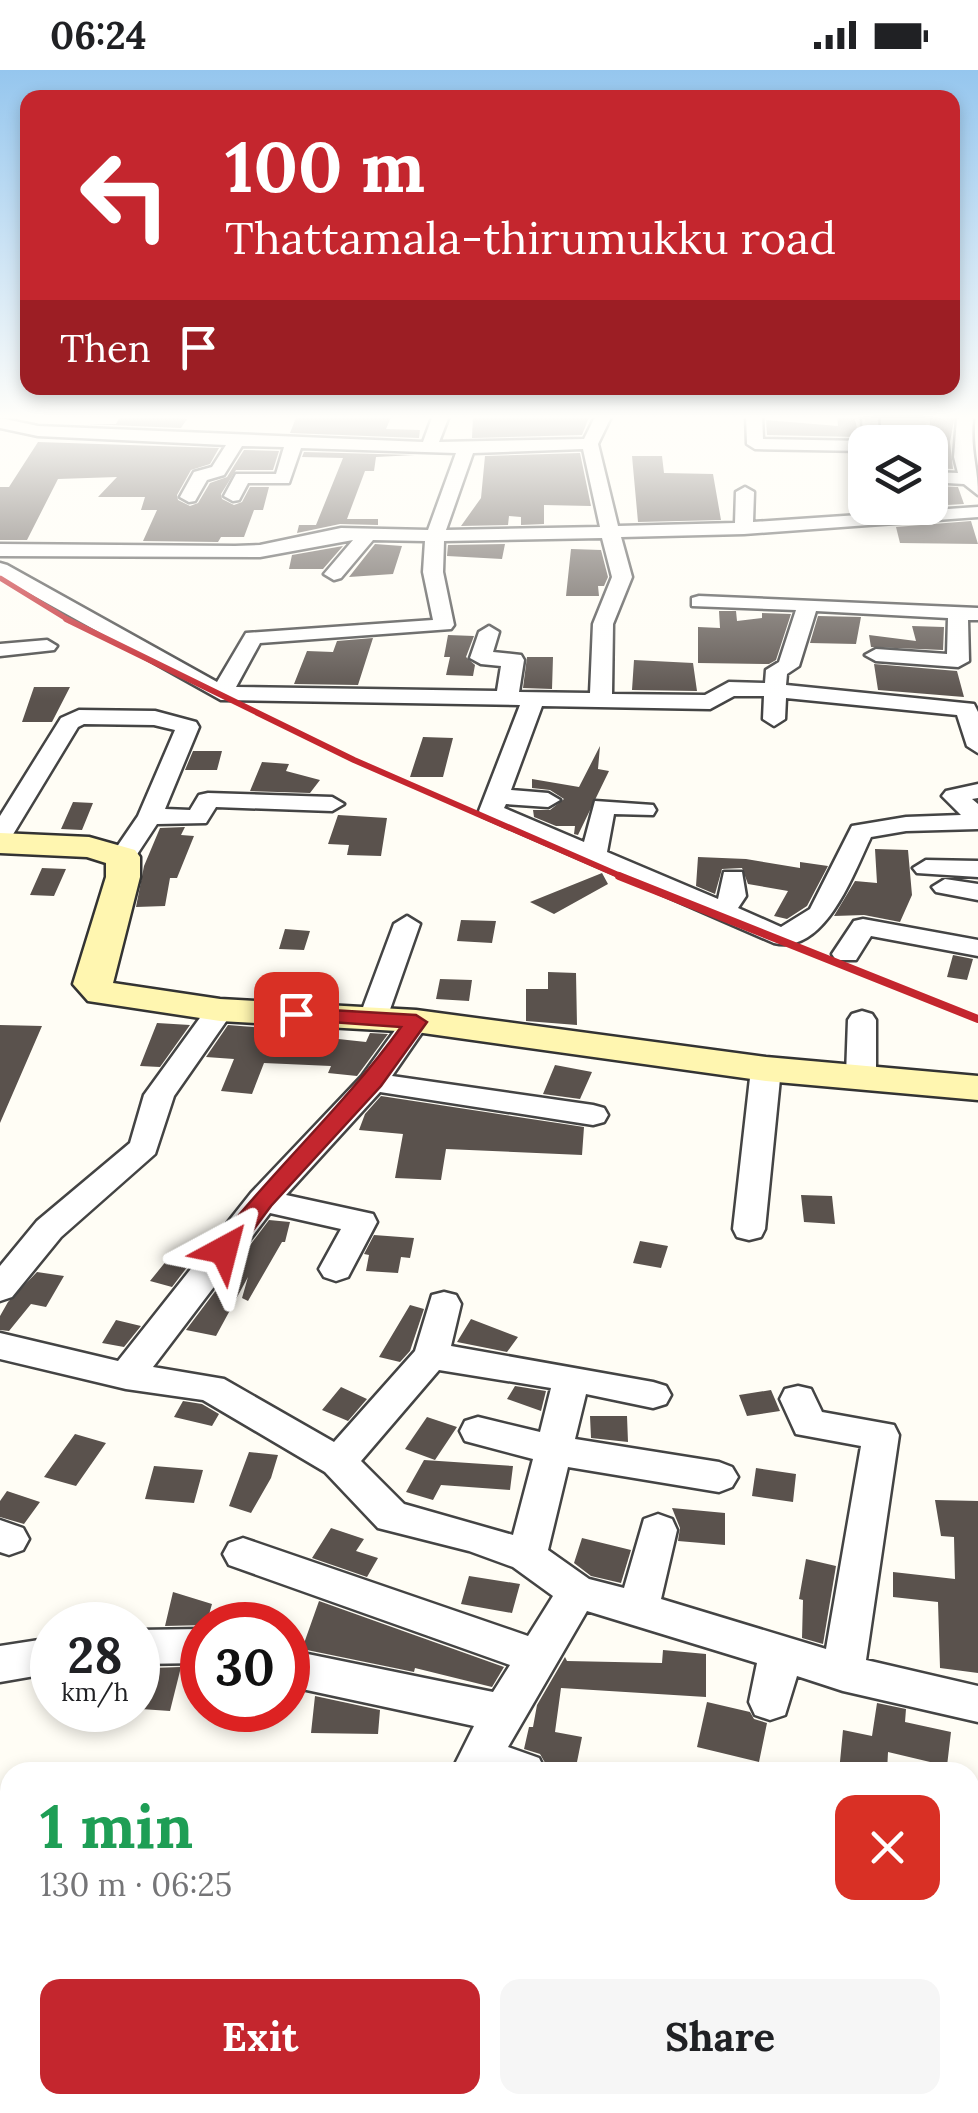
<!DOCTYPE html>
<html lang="en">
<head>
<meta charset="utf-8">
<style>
	body { margin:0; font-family:Lora,serif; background:#f6f6f6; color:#202124; height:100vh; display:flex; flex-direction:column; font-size:38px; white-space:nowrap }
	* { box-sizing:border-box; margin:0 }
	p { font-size:32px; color:#757577 }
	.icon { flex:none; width:55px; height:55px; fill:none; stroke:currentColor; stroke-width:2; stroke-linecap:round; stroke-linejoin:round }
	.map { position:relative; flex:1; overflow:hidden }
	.drawer { position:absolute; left:0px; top:1692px; width:980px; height:352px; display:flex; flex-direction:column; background:#fff; border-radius:30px 30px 0 0; box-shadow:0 5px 15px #0003 }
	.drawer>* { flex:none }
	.banner { position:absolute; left:20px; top:20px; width:940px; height:305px; border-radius:20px; box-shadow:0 5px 15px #0003; background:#c4262e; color:#fff; overflow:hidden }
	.buttons { position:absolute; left:848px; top:355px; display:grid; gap:20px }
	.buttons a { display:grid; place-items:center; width:100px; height:100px; border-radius:20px; background:#fff; box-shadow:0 5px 15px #0003; font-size:50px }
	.speed { position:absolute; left:30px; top:1532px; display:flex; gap:20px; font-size:50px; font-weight:700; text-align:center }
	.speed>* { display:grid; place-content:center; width:130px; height:130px; border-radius:50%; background:#fff; box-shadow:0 5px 15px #0003; line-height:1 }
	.speed small { font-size:25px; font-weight:400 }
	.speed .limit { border:15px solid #d22; background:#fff; color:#111 }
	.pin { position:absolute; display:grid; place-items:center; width:85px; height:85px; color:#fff; margin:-42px; border-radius:20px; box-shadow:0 5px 15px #0006 }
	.me { position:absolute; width:110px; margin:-55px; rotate:38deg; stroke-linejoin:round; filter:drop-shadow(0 0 8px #0008) }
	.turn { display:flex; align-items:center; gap:35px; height:210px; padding:0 40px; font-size:45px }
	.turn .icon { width:130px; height:130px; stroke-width:2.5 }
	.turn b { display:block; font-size:70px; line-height:85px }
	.then { display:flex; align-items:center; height:95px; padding:0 40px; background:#0003; gap:20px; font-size:38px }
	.round { display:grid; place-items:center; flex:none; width:105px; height:105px; border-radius:20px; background:#f6f6f6 }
	.headline { display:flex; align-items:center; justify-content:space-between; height:170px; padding:0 40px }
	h1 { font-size:60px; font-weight:700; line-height:75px; color:#1e9e55 }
	.action { display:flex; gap:20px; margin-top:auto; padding:20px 40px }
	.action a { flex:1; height:115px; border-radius:20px; background:#c4262e; color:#fff; font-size:40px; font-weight:700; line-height:115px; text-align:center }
	.action a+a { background:#f6f6f6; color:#202124 }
	.status { display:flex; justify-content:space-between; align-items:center; height:70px; padding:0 50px; background:#fff; direction:ltr }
	.status svg { height:28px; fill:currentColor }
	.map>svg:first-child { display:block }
	.building { fill:#5a524d }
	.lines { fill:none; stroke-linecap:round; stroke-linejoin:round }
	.street-casing { stroke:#444; stroke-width:5 }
	.secondary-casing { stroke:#333; stroke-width:5 }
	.street { fill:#fff; fill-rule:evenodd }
	.secondary { fill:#fff6b0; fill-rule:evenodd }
	.rail-far2 { stroke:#c4262e; stroke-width:5 }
	.rail-far1 { stroke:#c4262e; stroke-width:6 }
	.rail { stroke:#c4262e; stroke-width:8 }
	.route { fill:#c4262e; stroke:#7f191e; stroke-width:2.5 }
</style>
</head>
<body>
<div class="status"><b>06:24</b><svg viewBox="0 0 49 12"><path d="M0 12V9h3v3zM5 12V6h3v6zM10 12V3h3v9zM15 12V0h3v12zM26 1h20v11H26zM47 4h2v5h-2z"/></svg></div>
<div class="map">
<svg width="978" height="2043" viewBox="0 0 978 2043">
	<rect width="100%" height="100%" fill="#fffdf5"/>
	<path class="building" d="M121,345H145L187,349L181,358L87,354H116Z
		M297,345H392L386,359L420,360L419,368L290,363Z
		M473,345H590L582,365L472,368Z
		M837,345H854L859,367L767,365L766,350L838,356Z
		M930,345H955L950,372L953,399L930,398Z
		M38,372L219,378L210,394L191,400L177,425L178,430L190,436L198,433L210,413L227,407L244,380L279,381L273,400H236L221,424L222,429L234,435L242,432L250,417H269L263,440H254L244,467H221L218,472L143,471L157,440H141L145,427H98L117,407L58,409L27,470H0V417H9Z
		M304,382L415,385L376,387L374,401H365L347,449H378V455L340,454L297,463L299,455H316L343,388L302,387Z
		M580,383L591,436L544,435V454L521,455V447L509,446L508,455L461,456L481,428L485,386Z
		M632,386H662L664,403L713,404L721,450L638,452Z
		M930,416L958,417L964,434L930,436Z
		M971,451L978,474L900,473L896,457Z
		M375,474L402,476L393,504L349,507Z
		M505,474L502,489L447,486L448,475Z
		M343,476L323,499H289L292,485Z
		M571,479L601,480L608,507L604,516H598L599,526H566Z
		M719,541H736L737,551L762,548V543L791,544L776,590L769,594L698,593V557L720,558Z
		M818,546L861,547L856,574L810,573Z
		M912,556L944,557L943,580L871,577L869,565L916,571Z
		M448,565L474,566L466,587L475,595L473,606L446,605L450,587H444Z
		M373,568L358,615L294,614L307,581L333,582L337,571Z
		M527,587H553L552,619L523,618Z
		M634,590L693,593L697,621L632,620Z
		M874,594L957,601L964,627L878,620Z
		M34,617H70L52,652H22Z
		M423,667L453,668L443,707H410Z
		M600,676L598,699L609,701L578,765L574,764L575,756H556L534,747L533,740H550L564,729L550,720L532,718V709L579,717Z
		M193,681H222L217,700H185Z
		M262,692L289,694L286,701L320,710L310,723L250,721Z
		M73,732L93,733L82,760L61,759Z
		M338,745L387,748L381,786L347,785L349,775L328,774Z
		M185,757L181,765L194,766L177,808H170L165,836L136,837L144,796L160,758Z
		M875,779L908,780L912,825L900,852L864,845L834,846L855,811L877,813Z
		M698,787L746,789L800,798V792L828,796L807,836L787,849L774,846L788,821L748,814L742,798L722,799L715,824L696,816Z
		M42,798L66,799L54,826L30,825Z
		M602,803L608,814L554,844L530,832Z
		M461,850L496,851L492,873L457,871Z
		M285,859L310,861L304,880L279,879Z
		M953,885L973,889L967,910L947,907Z
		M548,902L576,903L577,955L526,951V919H548Z
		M440,909L472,910L469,931L436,929Z
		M157,953L190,955L160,997L140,996Z
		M0,955L42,956L0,1053Z
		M228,955L330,963L329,968L366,972L370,963L388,964L357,1006L328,1003L331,996L264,993L252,1024L221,1021L234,989L206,987Z
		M555,995L592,1002L580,1029L543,1024Z
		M381,1026L584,1057L582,1085L446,1079L441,1110L395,1108L403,1064L359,1060L365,1044Z
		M801,1125L832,1126L835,1154L804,1152Z
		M269,1150L290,1152L285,1172H282L248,1231L242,1228L248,1207L216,1266L186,1260Z
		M374,1165L414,1168L410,1188L401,1187L398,1203L366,1201L369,1185L364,1184Z
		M640,1171L668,1176L661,1198L633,1193Z
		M167,1190L188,1196L172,1217L150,1211Z
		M37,1202L64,1206L46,1237L31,1234L9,1261L0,1260V1246L8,1232Z
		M410,1235L424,1239L410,1281L400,1292L379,1287Z
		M471,1249L518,1267L507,1282L457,1272Z
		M116,1250L141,1256L124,1277L102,1273Z
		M515,1316L546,1321L541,1341L507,1329Z
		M341,1317L367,1329L348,1351L322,1340Z
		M771,1320L780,1341L747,1346L739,1325Z
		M183,1331L202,1334L219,1344L212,1356L174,1347Z
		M590,1346H627L628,1372L591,1368Z
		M427,1347L457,1357L435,1390L405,1379Z
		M75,1364L106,1373L76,1416L44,1407Z
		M249,1382L278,1385L271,1408L251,1443L229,1436Z
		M424,1390L513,1396L510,1420L441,1415L433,1430L406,1422Z
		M154,1396L203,1400L194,1433L145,1429Z
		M756,1398L796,1404L793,1432L752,1426Z
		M7,1421L40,1432L24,1454L0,1447V1431Z
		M935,1430L978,1431V1603L940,1598L938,1532L893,1527V1502L955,1509L954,1467L941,1466Z
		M672,1438L725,1443V1475L678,1471L680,1458Z
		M331,1458L364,1469L356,1481L378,1488L367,1507L312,1488Z
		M582,1468L631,1480L621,1513L591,1506L574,1493Z
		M806,1489L836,1496L823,1574L802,1568L803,1530L799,1529Z
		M469,1506L520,1514L512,1543L461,1534Z
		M173,1522L212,1534L206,1555L165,1556Z
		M319,1531L504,1597L492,1617L415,1598L414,1602L302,1579Z
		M663,1580L706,1584V1627L561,1618L555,1662L582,1667L575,1702L548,1698L540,1684L524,1679L529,1657H533L537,1635L565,1587L567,1591L662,1593Z
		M181,1597L170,1641L141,1639L152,1598Z
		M315,1626L380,1640L378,1664L311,1663Z
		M707,1632L750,1642L754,1649L767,1653L759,1692L697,1677Z
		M877,1633L906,1639L905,1652L951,1662L947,1696L888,1682L887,1702H839L843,1660L872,1666Z"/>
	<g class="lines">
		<g class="street-casing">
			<path id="street" d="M433,345L449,346L439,372L584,369L596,345H612L598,374L618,456L735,453L736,422L745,417L754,422L753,452L978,437V447L744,464L621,467L632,507L613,554L612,624L705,625L729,612L765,613L766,600L779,592L796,540L692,536V528L699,526L978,538V550H968L969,591L958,597L876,591L865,585L876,579L947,584L948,548L816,541L799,596L787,604L786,615L974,634L978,642V683L967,676L957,645L786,628L785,649L774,656L763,649L764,626H734L710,639L542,636L511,720L548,723L560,730L548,737L506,734L504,738L584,772L595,731L653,735L656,740L653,745L614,744L607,782L718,829L724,802H742L746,826L738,838L781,857L810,839L852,756L906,747L961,745L942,726L946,721L978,714V728L972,729L978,734V759L906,761L871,767C854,802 825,886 774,873L482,746L479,741L520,635L221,630L0,507V493L7,495L217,612L246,563L433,550L423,502L425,471L373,470L341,508L334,510L324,504L353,470L260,487L0,486V474L235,476L260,475L341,458L428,460L456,383L301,378L289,413H248L239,430L233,431L224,426L236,404H276L284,377L242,376L224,405L207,410L195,431L189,432L180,427L194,402L212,397L226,375L38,366L0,358V348L38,356L423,372ZM583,379L600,457L446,460L473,383ZM602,468L612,507L593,554L590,623L519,622L524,590L521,585L493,582L499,562L489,556L479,562L470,588L481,594L501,596L497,621L236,617L260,573L451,559L454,555L443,502L444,471Z
				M746,345H762L763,369L863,371L862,345H878L879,372H865V381L755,379L747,374Z
				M970,345L973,349C970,381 978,397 978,425L964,414L930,412V402L958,403L954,387L957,349Z
				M47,570L57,576L54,580L0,586V574Z
				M79,640L155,641L196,652L199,657L165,739L190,740L199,725L208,723L332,727L344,734L332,741L216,737L206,753L157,754L132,792H114L110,787L138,746L175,660L154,655L84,654L78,657L9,771L0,773V746L61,648Z
				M926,790L978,791V807L917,803L913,798Z
				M945,809L978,814V830L936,822L932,817Z
				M407,846L420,854L387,948L383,954H363L359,948L394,854Z
				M863,849L978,870V886L871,866L856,890H836L832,884L854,851Z
				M220,931L230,934L234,940L174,1026L155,1084L61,1167L12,1227L0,1231V1196L37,1151L130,1073L144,1025L210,934Z
				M862,941L872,944L876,950V1005L871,1011H851L846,1005L848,950L852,944Z
				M416,942L426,945L430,951L392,1006L593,1035L604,1038L608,1045L604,1052L593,1055L380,1022L286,1125L373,1144L377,1152L348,1207L336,1211L324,1207L319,1199L341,1159L270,1143L153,1297L224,1309L334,1372L415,1281L432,1225L444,1222L456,1225L461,1234L451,1276L653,1312L666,1316L671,1325L666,1334L653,1338L586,1324L575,1369L719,1392L732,1397L738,1407L732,1417L719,1422L568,1397L548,1480L589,1509L624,1518L644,1449L658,1444L672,1449L677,1460L661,1529L826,1579L861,1376L796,1364L780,1329L785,1319L798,1316L811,1319L822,1342L894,1355L899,1365L866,1590L978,1616V1652L843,1621L797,1606L785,1645L770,1650L755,1645L749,1632L757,1593L587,1541L508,1677L539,1688L546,1702H451L474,1656L288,1616V1580L493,1622L510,1595L229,1495L223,1484L229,1473L243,1468L528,1566L553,1526L513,1497L469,1481L378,1458L325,1402L203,1330L126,1319L0,1289V1263L118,1291L251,1123L362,1006L406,945ZM439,1300L551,1318L540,1362L478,1347L465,1351L460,1361L465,1371L533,1389L513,1465L404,1434L361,1391Z
				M766,990L776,993L781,999L765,1159L761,1167L749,1170L737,1167L733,1159L751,999L756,993Z
				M0,1450L23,1458L29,1469L23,1480L9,1485L0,1482Z
				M202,1559V1593L138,1594V1560Z
				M52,1568V1603L0,1612V1576Z
				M0,1726L10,1730V1774L0,1770Z
				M8,1786L10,1787V1832L0,1828V1789Z
				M970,1841L978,1843V1889L970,1887Z
				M330,2035H382L379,2043H327Z
				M769,2035H853L856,2043H772Z"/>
		</g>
		<g class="secondary-casing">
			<path id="secondary" d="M0,763L89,767L135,780L140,787V807L113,913L220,929L416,940L766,987L978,1006V1030L766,1011L416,962L220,951L88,931L73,914L106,807V793L87,787L0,783Z"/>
		</g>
		<use href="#street" class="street"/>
		<use href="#secondary" class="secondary"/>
		<path class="rail-far2" d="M0,508L70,551"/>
		<path class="rail-far1" d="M66,549L354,690L625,808"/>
		<path class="rail" d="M619,806L978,949"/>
	</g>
	<linearGradient id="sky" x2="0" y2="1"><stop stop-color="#95c6ee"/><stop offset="0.55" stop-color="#fffefa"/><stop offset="1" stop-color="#fffefa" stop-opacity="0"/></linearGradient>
	<rect width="978" height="631" fill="url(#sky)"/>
	<path class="route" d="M296,938L416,945L427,952L381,1016L271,1136L233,1187H215L211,1180L215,1174C274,1099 345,1035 401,957L289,949L286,944L289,939Z"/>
</svg>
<div class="buttons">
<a><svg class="icon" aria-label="layers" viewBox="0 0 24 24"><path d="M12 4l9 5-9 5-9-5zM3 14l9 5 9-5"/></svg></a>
</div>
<div class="speed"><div>28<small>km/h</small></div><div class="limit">30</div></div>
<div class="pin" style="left:296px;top:944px;background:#d93025"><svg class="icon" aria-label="arrive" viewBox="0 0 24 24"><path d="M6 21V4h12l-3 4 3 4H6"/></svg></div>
<svg class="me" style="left:224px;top:1180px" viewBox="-20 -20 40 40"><path d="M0-17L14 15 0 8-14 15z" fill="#c4262e" stroke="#fff" stroke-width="4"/></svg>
<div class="banner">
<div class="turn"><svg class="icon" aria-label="left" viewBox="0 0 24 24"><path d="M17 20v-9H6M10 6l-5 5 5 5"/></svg><div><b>100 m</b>Thattamala-thirumukku road</div></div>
<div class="then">Then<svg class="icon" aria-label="arrive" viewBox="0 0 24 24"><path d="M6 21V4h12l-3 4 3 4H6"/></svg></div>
</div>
<section class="drawer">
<div class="headline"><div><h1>1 min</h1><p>130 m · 06:25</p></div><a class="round" style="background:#d93025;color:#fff"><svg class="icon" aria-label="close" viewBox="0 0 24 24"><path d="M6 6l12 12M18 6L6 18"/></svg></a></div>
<div class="action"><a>Exit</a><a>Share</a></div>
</section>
</div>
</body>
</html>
